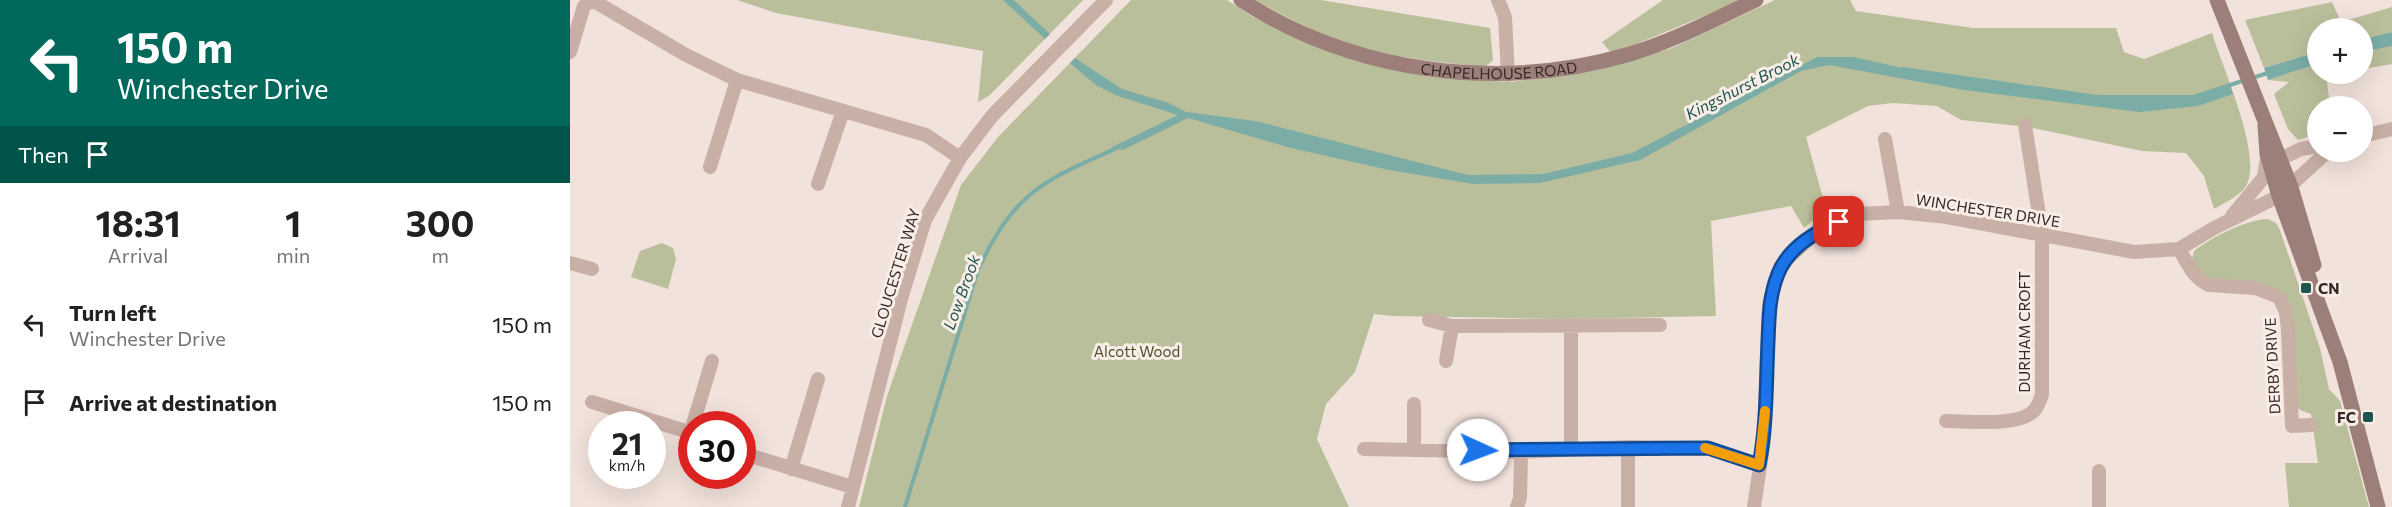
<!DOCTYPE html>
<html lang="en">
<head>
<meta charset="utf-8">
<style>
	body { margin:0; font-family:Commissioner,sans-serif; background:#f6f6f6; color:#202124; height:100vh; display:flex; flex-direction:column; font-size:22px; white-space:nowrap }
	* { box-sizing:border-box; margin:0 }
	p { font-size:20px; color:#757577 }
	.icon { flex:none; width:33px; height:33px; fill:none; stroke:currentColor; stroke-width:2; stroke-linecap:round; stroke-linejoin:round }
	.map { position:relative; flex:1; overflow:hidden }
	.details { display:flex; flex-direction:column; background:#fff; width:570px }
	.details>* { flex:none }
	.banner { background:#00695c; color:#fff; overflow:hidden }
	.tools { position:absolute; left:1737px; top:18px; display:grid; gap:12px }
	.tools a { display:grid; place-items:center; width:66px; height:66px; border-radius:50%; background:#fff; box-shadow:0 6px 24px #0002; font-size:30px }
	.speed { position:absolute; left:18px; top:411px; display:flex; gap:12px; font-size:30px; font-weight:700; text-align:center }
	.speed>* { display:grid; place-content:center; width:78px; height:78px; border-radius:50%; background:#fff; box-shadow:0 6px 24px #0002; line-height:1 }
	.speed small { font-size:15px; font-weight:400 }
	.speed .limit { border:9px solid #d22; background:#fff; color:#111 }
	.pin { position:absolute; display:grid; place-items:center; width:51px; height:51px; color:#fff; margin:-26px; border-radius:12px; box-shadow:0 3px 9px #0006 }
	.me { position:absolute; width:66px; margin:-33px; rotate:92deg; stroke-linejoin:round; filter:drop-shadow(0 0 4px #0008) }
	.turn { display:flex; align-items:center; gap:21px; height:126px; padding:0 18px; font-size:27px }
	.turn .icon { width:78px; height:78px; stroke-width:2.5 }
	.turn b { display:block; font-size:42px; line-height:51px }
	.then { display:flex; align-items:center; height:57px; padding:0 18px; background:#0003; gap:12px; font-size:22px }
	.eta { display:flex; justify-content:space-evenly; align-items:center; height:102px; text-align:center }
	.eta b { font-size:36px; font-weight:700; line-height:42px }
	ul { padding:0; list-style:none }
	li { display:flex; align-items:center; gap:18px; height:78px; padding:0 18px }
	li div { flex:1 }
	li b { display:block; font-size:22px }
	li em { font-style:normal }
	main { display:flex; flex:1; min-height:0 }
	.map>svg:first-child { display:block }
	.green { fill:#babf9b }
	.water { fill:#7bada6 }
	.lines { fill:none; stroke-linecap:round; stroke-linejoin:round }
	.stream { stroke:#7bada6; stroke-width:4 }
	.street { stroke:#c9b0a7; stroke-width:14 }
	.secondary { stroke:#9c7f79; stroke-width:15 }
	.route-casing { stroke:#114b97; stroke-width:15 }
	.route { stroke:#1a73e8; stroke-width:10 }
	.slow { stroke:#f59e0b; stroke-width:10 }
	.poi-dot { fill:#1e554f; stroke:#f9ede7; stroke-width:2 }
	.labels { text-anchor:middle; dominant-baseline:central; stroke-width:6; stroke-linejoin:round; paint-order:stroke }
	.street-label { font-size:15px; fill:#352928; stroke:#f9ede7 }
	.poi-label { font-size:15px; font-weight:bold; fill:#352928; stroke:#f9ede7; text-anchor:start }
	.park-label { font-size:15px; fill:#4c532c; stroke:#f9ede7 }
	.water-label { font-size:16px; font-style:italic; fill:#1e554f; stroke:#f9ede7 }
</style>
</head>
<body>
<main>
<section class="details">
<div class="banner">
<div class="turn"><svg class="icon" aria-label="left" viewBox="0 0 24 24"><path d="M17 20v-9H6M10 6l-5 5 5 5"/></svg><div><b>150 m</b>Winchester Drive</div></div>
<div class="then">Then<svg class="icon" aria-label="arrive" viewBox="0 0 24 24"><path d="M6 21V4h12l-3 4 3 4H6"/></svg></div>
</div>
<div class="eta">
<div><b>18:31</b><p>Arrival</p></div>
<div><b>1</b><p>min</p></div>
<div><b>300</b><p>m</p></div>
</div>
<ul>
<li><svg class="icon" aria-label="left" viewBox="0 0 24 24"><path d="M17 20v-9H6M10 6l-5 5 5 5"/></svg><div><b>Turn left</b><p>Winchester Drive</p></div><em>150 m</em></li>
<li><svg class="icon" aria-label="arrive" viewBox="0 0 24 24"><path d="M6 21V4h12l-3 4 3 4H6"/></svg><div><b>Arrive at destination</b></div><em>150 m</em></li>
</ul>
</section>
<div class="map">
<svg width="1822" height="507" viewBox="0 0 1822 507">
	<rect width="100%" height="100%" fill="#f1e2db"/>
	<path class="green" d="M167,0H513L420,95L408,102L413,51L206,13Z
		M561,0H657L683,17L768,55L859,77L942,82L1028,70L1102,48L1205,0H1280L1286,11L1403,28H1546L1554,52L1574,59L1642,33C1652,66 1692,154 1677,184C1672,195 1654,203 1644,209L1634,176L1616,153L1572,151L1459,127L1391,120L1367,106L1323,103L1298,106L1236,137L1256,209L1234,228L1221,206L1141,221L1146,316L993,319L822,316L804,314L785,372L756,404L747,439L779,507H289L317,396L391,185L428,137Z
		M684,0H751L920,28L923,60L915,67C876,63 837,59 799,50C759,41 721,19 684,0Z
		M1093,0H1173L1042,54L1032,42Z
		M1762,2L1771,22L1822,7V32L1793,39L1792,28H1748L1747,52L1694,68L1675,20Z
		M1822,46V64L1793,69L1792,52Z
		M1747,64L1748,74H1775L1757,81L1760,106H1748L1747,134L1728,140L1718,129L1704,94L1719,82L1698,80Z
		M1698,219L1706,223L1710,230L1750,348L1759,389L1770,401L1799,507H1719L1715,463H1748L1741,414L1730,410L1725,403L1717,302L1630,276L1622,259L1624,251C1642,237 1675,220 1698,219Z
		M92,243L103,248L106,259L98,289L61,277L70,251Z"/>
	<path class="water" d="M433,0H444L480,34L475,39Z
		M1822,32V46L1793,52V39Z
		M1747,52V64L1698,80L1694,68Z
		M1247,57H1284L1336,69L1527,97H1624L1660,85L1663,94L1628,106L1569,112L1394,90L1259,65L1231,71L1070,160L970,183L904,184L819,170L721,148L618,118L553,150L542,147L608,115L548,96L527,86L500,63L505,58L552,89L599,103L616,112L685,121L898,175L973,174L1062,153Z"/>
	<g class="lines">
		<path class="stream" d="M1333,69L1527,97H1624L1675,80
			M1682,78L1701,72
			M335,507L408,270C445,191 473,181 549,147"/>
		<path class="street" d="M22,0L116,55L167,80L356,135L390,158
			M928,0L935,17L938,75
			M0,52L14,6L22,0
			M1792,136L1822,129
			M1315,139L1328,212
			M1710,159L1731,149L1748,146
			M140,167L167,80
			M248,184L273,111
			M1662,216L1694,177L1697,157
			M1609,249C1618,264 1623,278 1639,285L1685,288L1709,297L1716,312L1718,330L1722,426L1741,425
			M0,263L22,269
			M859,320L882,326L1090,325
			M1001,327V449
			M876,361L882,326
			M22,402L122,433
			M1376,421C1397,421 1442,426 1460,414C1467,410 1469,402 1472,395V234L1455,125
			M123,424L142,361
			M794,449L951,452L1058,447L1138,448L1189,465
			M844,449V404
			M172,453L282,487
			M221,469L248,379
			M278,507L331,299L355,220L390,158L422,116L536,0
			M947,507L950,498L951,452
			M1058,507V447
			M1184,507L1194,440L1199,304L1208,272L1217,259L1249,230L1289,214L1328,212L1377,217L1564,252L1609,249L1644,228L1709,196L1757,152
			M1529,507V471"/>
		<g class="secondary">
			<path id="s1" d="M671,0C785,74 930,92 1060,54C1104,41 1145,19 1186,0"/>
			<path d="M1647,0L1721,187L1744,265"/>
			<path d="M1695,125L1697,154L1709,196L1770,362L1808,507"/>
		</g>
	</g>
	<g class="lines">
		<g class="route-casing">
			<path id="route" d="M908,450L1138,448L1189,465C1197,425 1196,383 1198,342C1199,318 1199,296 1208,274C1218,248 1245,232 1269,222"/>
		</g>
		<use href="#route" class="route"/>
		<path class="slow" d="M1135,448L1189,465L1195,411"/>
	</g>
	<g class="poi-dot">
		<rect x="1730" y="282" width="12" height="12" rx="3"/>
		<rect x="1792" y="411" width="12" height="12" rx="3"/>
	</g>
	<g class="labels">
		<g class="street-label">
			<text stroke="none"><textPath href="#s1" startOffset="272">CHAPELHOUSE ROAD</textPath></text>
			<text transform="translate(1418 210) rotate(9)">WINCHESTER DRIVE</text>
			<text transform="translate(325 273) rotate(-73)">GLOUCESTER WAY</text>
			<text transform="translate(1454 332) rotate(-90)">DURHAM CROFT</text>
			<text transform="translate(1702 366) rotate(-93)">DERBY DRIVE</text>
		</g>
		<g class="poi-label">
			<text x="1748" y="288">CN</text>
			<text x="1786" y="417" text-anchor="end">FC</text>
		</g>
		<g class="park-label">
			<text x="567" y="351">Alcott Wood</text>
		</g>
		<g class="water-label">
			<text transform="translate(1172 86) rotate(-27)">Kingshurst Brook</text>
			<text transform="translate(391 292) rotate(-70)">Low Brook</text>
		</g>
	</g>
</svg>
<div class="tools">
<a>+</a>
<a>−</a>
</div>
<div class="speed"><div>21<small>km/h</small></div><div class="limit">30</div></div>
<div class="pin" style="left:1269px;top:222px;background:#d93025"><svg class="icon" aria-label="arrive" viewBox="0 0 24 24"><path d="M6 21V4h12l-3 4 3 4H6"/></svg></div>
<svg class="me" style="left:908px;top:450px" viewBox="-20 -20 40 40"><circle r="19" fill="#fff"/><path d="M0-13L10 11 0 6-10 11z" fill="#1a73e8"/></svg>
</div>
</main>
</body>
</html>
